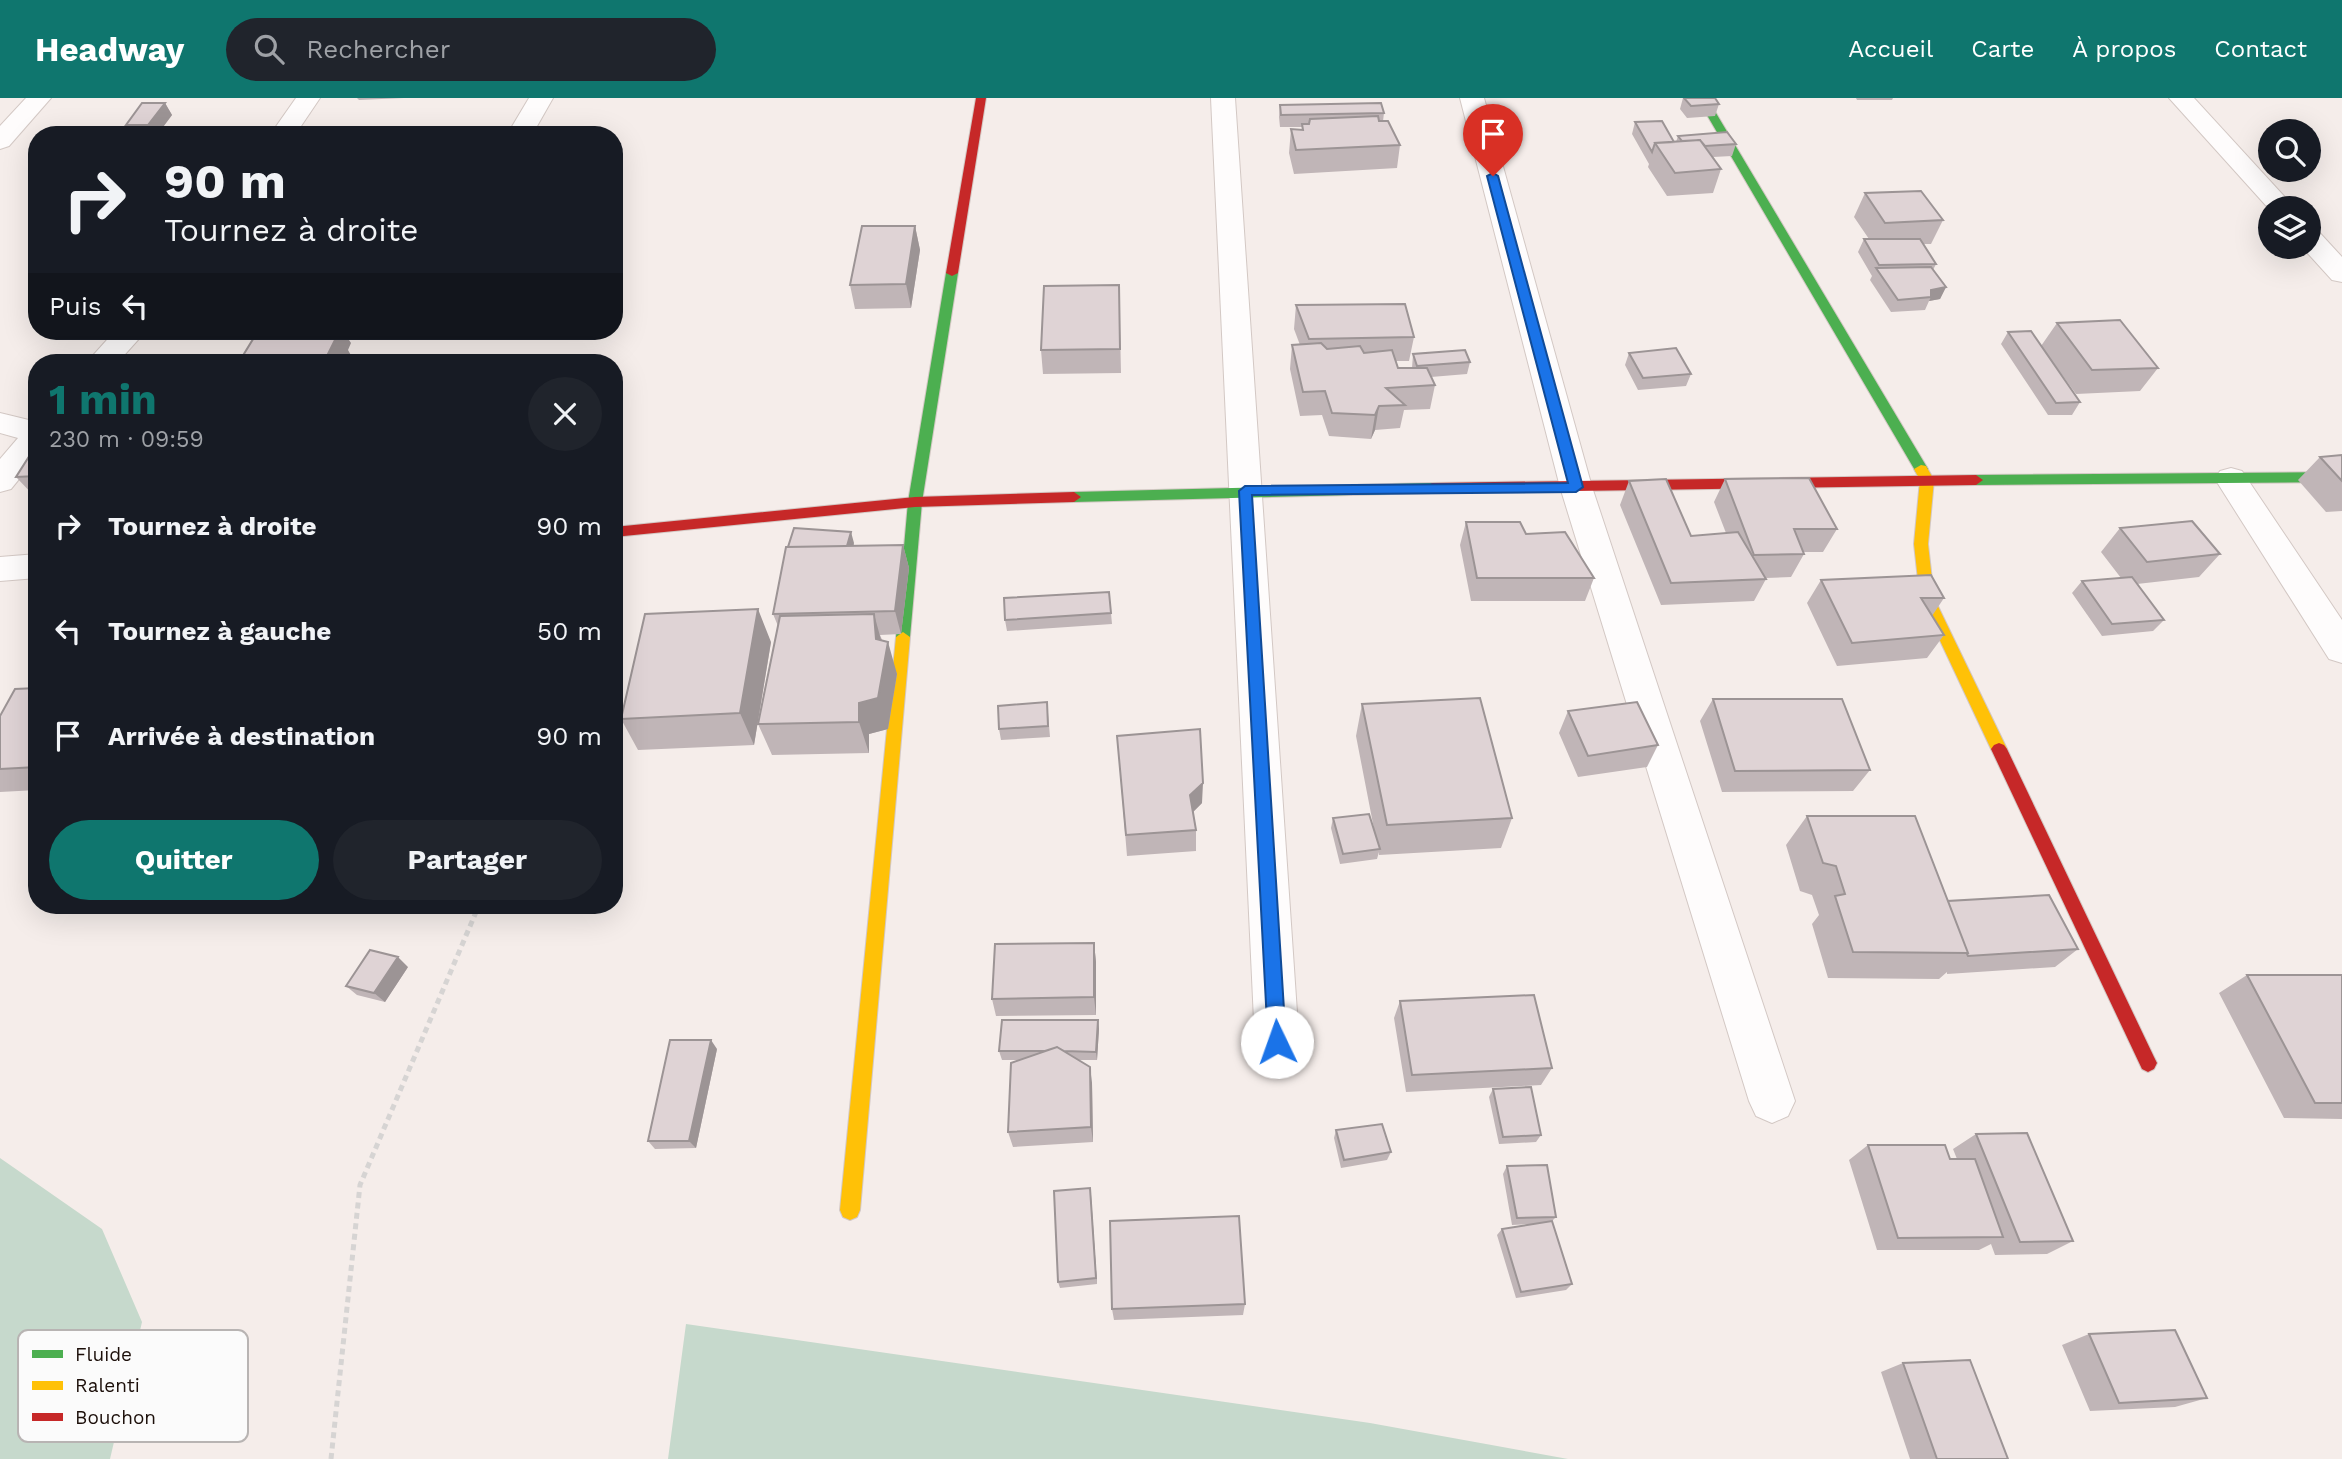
<!DOCTYPE html>
<html lang="fr">
<head>
<meta charset="utf-8">
<style>
	body { margin:0; font-family:"Work Sans",sans-serif; background:#20242c; color:#f1f3f6; height:100vh; display:flex; flex-direction:column; font-size:26px; white-space:nowrap }
	* { box-sizing:border-box; margin:0 }
	p { font-size:23px; color:#9ea1a6 }
	.icon { flex:none; width:38px; height:38px; fill:none; stroke:currentColor; stroke-width:2; stroke-linecap:round; stroke-linejoin:round }
	.map { position:relative; flex:1; overflow:hidden }
	.panel { position:absolute; left:28px; top:256px; width:595px; height:560px; display:flex; flex-direction:column; background:#171b24; border-radius:28px; box-shadow:0 7px 28px #0002 }
	.panel>* { flex:none }
	.top-card { position:absolute; left:28px; top:28px; width:595px; height:214px; border-radius:28px; box-shadow:0 7px 28px #0002; background:#171b24; color:#f1f3f6; overflow:hidden }
	.controls { position:absolute; left:2258px; top:21px; display:grid; gap:14px }
	.controls a { display:grid; place-items:center; width:63px; height:63px; border-radius:50%; background:#171b24; box-shadow:0 7px 28px #0002; font-size:35px }
	.pin { position:absolute; display:grid; place-items:center; width:60px; height:60px; color:#fff; margin:-72px -30px; border-radius:50% 50% 50% 0; rotate:-45deg; box-shadow:0 0 7px #0007 }
	.pin .icon { rotate:45deg }
	.me { position:absolute; width:77px; margin:-38px; rotate:357deg; stroke-linejoin:round; filter:drop-shadow(0 0 5px #0008) }
	.turn { display:flex; align-items:center; gap:24px; height:147px; padding:0 21px; font-size:32px }
	.turn .icon { width:91px; height:91px; stroke-width:2.5 }
	.turn b { display:block; font-size:49px; line-height:60px }
	.then { display:flex; align-items:center; height:66px; padding:0 21px; background:#0003; gap:14px; font-size:26px }
	.round { display:grid; place-items:center; flex:none; width:74px; height:74px; border-radius:37px; background:#20242c }
	.summary { display:flex; align-items:center; justify-content:space-between; height:119px; padding:0 21px }
	h1 { font-size:42px; font-weight:700; line-height:52px; color:#0f766e }
	.cta { display:flex; gap:14px; margin-top:auto; padding:14px 21px }
	.cta a { flex:1; height:80px; border-radius:42px; background:#0f766e; color:#fff; font-size:28px; font-weight:700; line-height:80px; text-align:center }
	.cta a+a { background:#20242c; color:#f1f3f6 }
	ul { padding:0; list-style:none }
	li { display:flex; align-items:center; gap:21px; height:105px; padding:0 21px }
	li div { flex:1 }
	li b { display:block; font-size:26px }
	li em { font-style:normal }
	header { display:flex; align-items:center; gap:42px; box-sizing:border-box; height:98px; padding:0 35px; background:#0f766e; color:#fff }
	header strong { font-size:33px }
	nav { display:flex; gap:38px; margin-inline-start:auto; font-size:24px }
	.search { width:490px; height:63px; background:#20242c; display:flex; align-items:center; gap:18px; box-sizing:border-box; padding:0 24px; border-radius:38px; color:#9ea1a6; font-size:26px }
	.map>svg:first-child { display:block }
	.green { fill:#c6d9cc }
	.lines { fill:none; stroke-linecap:round; stroke-linejoin:round }
	.street-casing { stroke:#d3c8c4; stroke-width:2 }
	.fast-casing { stroke:#d3c8c4; stroke-width:2 }
	.slow-casing { stroke:#d3c8c4; stroke-width:2 }
	.jam-casing { stroke:#d3c8c4; stroke-width:2 }
	.path { stroke:#d6d4d3; stroke-width:5; stroke-dasharray:6 4.5; stroke-linecap:butt }
	.street { fill:#fefcfc; fill-rule:evenodd }
	.fast { fill:#4caf50; fill-rule:evenodd }
	.slow { fill:#ffc107; fill-rule:evenodd }
	.jam { fill:#c62828; fill-rule:evenodd }
	.wall { fill:#c0b5b7 }
	.shaded-wall { fill:#9c9495 }
	.building { fill:#dfd3d5; stroke:#9c9495; stroke-width:2 }
	.route { fill:#1a73e8; stroke:#114b97; stroke-width:2 }
	.key { fill:#fbfbfb; stroke:#b8b4b3; stroke-width:2 }
	.key-label { font-size:19px; fill:#1c0f0a }
</style>
</head>
<body>
<header>
<strong>Headway</strong>
<div class="search"><svg class="icon" aria-label="search" viewBox="0 0 24 24"><circle cx="10" cy="10" r="6"/><path d="M15 15l6 6"/></svg>Rechercher</div>
<nav><a>Accueil</a><a>Carte</a><a>À propos</a><a>Contact</a></nav>
</header>
<div class="map">
<svg width="2342" height="1361" viewBox="0 0 2342 1361">
	<rect width="100%" height="100%" fill="#f5edea"/>
	<path class="green" d="M0,1060L102,1131L142,1224L110,1361H0Z
		M686,1226L1370,1325L1568,1361H668Z"/>
	<g class="lines">
		<g class="street-casing">
			<path id="street" d="M26,0H51L9,48L0,51V28Z
				M296,0H320L295,37H270Z
				M529,0H553L532,37H507Z
				M1211,0H1235L1299,944L1293,959L1277,965L1261,959L1255,944Z
				M1460,0H1484L1592,389L1795,1003L1788,1018L1772,1025L1756,1018L1749,1003L1560,389Z
				M2169,0H2194L2295,110H2270V112Z
				M2308,131L2318,133L2342,159V184L2332,182L2302,149H2308Z
				M115,233H146L118,264H87Z
				M0,315L37,324V359L11,391L0,394V361L18,340L0,335Z
				M2231,370L2242,373L2342,522V565L2329,561L2215,381L2220,373Z
				M37,456V480L0,483V459Z"/>
		</g>
		<g class="fast-casing">
			<path id="fast" d="M1697,0H1707L1928,371L1926,374H1916Z
				M952,172L958,175L922,404L910,539L903,544L896,539L908,404L946,175Z
				M2342,374V384L1976,387L1969,382L1976,377Z
				M1432,385L1439,390L1432,395L1074,404L1067,399L1074,394Z"/>
		</g>
		<g class="slow-casing">
			<path id="slow" d="M1921,367L1926,368L1934,382L1928,446L1934,500L2007,651L2004,655H1994L1991,651L1920,500L1914,446L1920,382L1914,371Z
				M903,534L910,539L860,1112L857,1119L850,1122L843,1119L840,1112L896,539Z"/>
		</g>
		<g class="jam-casing">
			<path id="jam" d="M976,0H986L958,175L952,178L946,175Z
				M1976,377L1983,382L1976,387L1432,395L1425,390L1432,385Z
				M1074,394L1081,399L1074,404L915,409L614,439V429L915,399Z
				M1999,645L2004,647L2007,651L2154,959L2157,965L2154,971L2148,974L2142,971L1991,651L1994,647Z"/>
		</g>
		<path class="path" d="M331,1361L360,1087L479,807"/>
		<use href="#street" class="street"/>
		<use href="#fast" class="fast"/>
		<use href="#slow" class="slow"/>
		<use href="#jam" class="jam"/>
	</g>
	<path class="wall" d="M357,0H404L359,2Z
		M1683,0H1715L1719,6L1715,18L1687,20L1680,11Z
		M1856,0H1893L1892,2H1857Z
		M165,5L172,17L157,37H132L126,27Z
		M1280,7L1384,15L1383,23L1400,47L1397,70L1294,76L1289,55L1291,31L1302,32V29H1280L1279,19Z
		M1635,24L1674,44H1676L1678,38L1736,46L1732,58L1713,59L1721,71L1713,95L1667,98L1648,69L1649,66L1632,36Z
		M1865,95L1943,122L1931,146H1923L1936,166L1933,172L1946,189L1940,201L1929,203L1925,212L1891,214L1870,182L1872,178L1858,154L1864,141H1869L1854,119Z
		M915,128L920,152L911,210L855,211L850,187Z
		M1119,187L1121,275L1043,276L1041,252Z
		M1296,207L1414,239L1409,263H1396L1398,270H1412L1413,256L1470,264L1467,276L1431,279L1435,287L1430,311L1404,312L1400,330L1375,332L1371,341L1329,338L1322,317L1300,318L1290,271L1292,247H1300L1294,231Z
		M2057,225L2158,270L2140,293L2076,296L2041,248Z
		M2008,234L2080,304L2072,317H2048L2001,246Z
		M1629,255L1691,276L1686,288L1638,292L1625,267Z
		M37,346V401L16,379Z
		M2342,357V413L2326,414L2298,382L2320,359Z
		M1725,381L1837,431L1823,454H1803L1804,456L1791,479L1766,480V481L1754,503L1661,507L1620,407L1629,383L1691,438L1726,435L1714,404Z
		M1466,424L1526,436L1594,480L1585,503H1471L1460,447Z
		M2120,430L2220,456L2199,479L2137,486L2164,522L2153,533L2102,538L2072,495L2082,483L2121,480L2101,454Z
		M854,445V448L903,447L909,470L901,536L880,537L897,576L888,631L869,636V655L772,657L758,626L778,528L773,516Z
		M1821,482L1944,500L1932,518L1944,537L1927,560L1837,568L1807,505Z
		M1109,494L1112,526L1007,533L1005,522Z
		M771,544L754,647L638,652L621,621Z
		M37,590V692L0,694V618Z
		M1713,601L1870,672L1853,693L1722,694L1700,623Z
		M1362,606L1512,720L1501,750L1379,757V754L1377,761L1340,766L1331,730L1333,720L1375,736L1356,638Z
		M1568,613L1658,647L1647,669L1578,679L1559,635Z
		M1048,615L1050,639L1001,642L999,631Z
		M1117,638L1202,705L1193,714L1196,732V753L1127,758Z
		M1807,718L1948,803L2078,851L2055,869L1947,876V874L1939,881L1828,880L1812,826L1819,817L1812,797L1800,793L1786,747Z
		M1094,845L1096,864V917L996,918L992,901Z
		M408,869L385,904L357,897L346,888Z
		M2247,877H2342V1021L2284,1020L2219,895Z
		M1400,903L1552,970L1541,987L1406,994L1394,920Z
		M1098,922L1099,931L1097,962H1079L1092,985L1093,1044L1013,1049L1008,1034L1020,962H1002L999,953Z
		M717,951L696,1050L655,1051L648,1043Z
		M1493,991L1541,1037L1536,1044L1499,1046L1489,999Z
		M1336,1032L1391,1054L1387,1062L1341,1070L1334,1040Z
		M1976,1036L2073,1143L2047,1156L1995,1157L1991,1146L1979,1152H1877L1849,1062L1868,1047L1950,1061H1957L1953,1051Z
		M1507,1068L1556,1119L1552,1123L1572,1186L1566,1192L1516,1200L1497,1137L1502,1131L1531,1126L1512,1127L1503,1076Z
		M1090,1090L1097,1186L1060,1190L1058,1184Z
		M1245,1206L1243,1217L1114,1222L1112,1211Z
		M2089,1236L2207,1300L2175,1309L2090,1313L2062,1247Z
		M1903,1265L2008,1361H1910L1881,1274Z"/>
	<path class="shaded-wall" d="M165,5L172,17L157,37H154L148,27Z
		M915,128L920,152L911,210L906,186Z
		M1946,189L1940,201L1929,203L1931,199V192Z
		M331,233H343L351,245L348,252L352,259L350,264H324Z
		M1379,308L1375,332L1371,341L1375,317Z
		M851,434L854,445L848,465L845,453Z
		M903,447L909,470L901,536L895,513Z
		M758,511L771,544L754,647L740,615Z
		M874,516L883,549L888,544L897,576L888,631L869,636V655L859,624V605L876,541Z
		M1203,685L1202,705L1189,718L1190,697Z
		M1094,845L1096,864V917L1094,899Z
		M398,859L408,869L385,904L374,895Z
		M1098,922L1099,931L1097,962L1096,954Z
		M711,942L717,951L696,1050L689,1043Z
		M1090,969L1092,985L1093,1044L1091,1029Z
		M1090,1090L1091,1097L1097,1186L1096,1180Z"/>
	<path class="building" d="M1684,0H1715L1719,6L1691,8Z
		M142,5H165L148,27H126Z
		M1381,5L1384,15L1281,17L1280,7Z
		M1378,18L1379,23H1388L1400,47L1296,52L1291,31L1303,32L1302,26H1309L1310,21Z
		M1662,23L1674,44L1655,45L1652,54L1635,24Z
		M1727,34L1736,46L1705,48L1700,42L1682,43L1678,38Z
		M1700,42L1721,71L1675,75L1655,45Z
		M1921,93L1943,122L1885,125L1865,95Z
		M862,128H915L906,186L850,187Z
		M1864,141H1920L1936,166L1879,167Z
		M1931,169L1946,189L1931,192V199L1898,202L1876,170Z
		M1119,187L1120,251L1041,252L1044,188Z
		M1405,206L1414,239L1309,241L1296,207Z
		M2120,222L2158,270L2092,272L2057,225Z
		M258,233H331L329,236H338L324,264H239Z
		M2031,233L2080,304L2056,305L2008,234Z
		M1321,245L1327,251L1360,248L1364,255L1392,252L1398,270H1427L1435,287L1386,290L1405,307L1379,308L1375,317L1332,315L1325,293L1303,294L1292,247Z
		M1676,250L1691,276L1643,280L1629,255Z
		M1465,252L1470,264L1417,268L1413,256Z
		M37,346V378L16,379Z
		M2342,357V383L2320,359Z
		M1809,380L1837,431H1794L1804,456L1754,457L1725,381Z
		M1666,381L1691,438L1738,434L1766,481L1671,485L1629,383Z
		M2192,423L2220,456L2147,464L2120,430Z
		M1466,424H1520L1526,436L1565,434L1594,480H1477Z
		M794,430L851,434L847,448L788,449Z
		M903,447L895,513L773,516L786,449Z
		M1931,477L1944,500H1921L1944,537L1852,545L1821,482Z
		M2132,479L2164,522L2112,526L2082,483Z
		M1109,494L1111,515L1005,522L1004,500Z
		M758,511L740,615L621,621L645,516Z
		M874,516L876,541L888,544L878,600L859,605V624L758,626L780,518Z
		M37,590V669L0,671V618L15,591Z
		M1480,600L1512,720L1387,727L1362,606Z
		M1713,601H1842L1870,672L1735,673Z
		M1047,604L1048,628L999,631L998,608Z
		M1637,604L1658,647L1588,658L1568,613Z
		M1200,631L1203,685L1190,697L1196,732L1126,737L1117,638Z
		M1369,716L1380,751L1343,756L1333,720Z
		M1807,718H1915L1968,855L1853,854L1835,798L1845,796L1836,768L1823,765Z
		M2049,797L2078,851L1968,858L1967,856L1968,855L1948,803Z
		M1094,845V899L992,901L995,846Z
		M370,852L398,859L374,895L346,888Z
		M2247,877H2342V1005H2315Z
		M1534,897L1552,970L1412,977L1400,903Z
		M1002,922H1098L1096,954L1064,953L1057,949L1045,953H999Z
		M670,942H711L689,1043H648Z
		M1057,949L1090,969L1091,1029L1008,1034L1011,965Z
		M1531,989L1541,1037L1503,1039L1493,991Z
		M1382,1026L1391,1054L1344,1062L1336,1032Z
		M2027,1035L2073,1143L2020,1144L1976,1036Z
		M1868,1047H1945L1950,1061H1975L2003,1139L1898,1140Z
		M1547,1067L1556,1119L1517,1120L1507,1068Z
		M1090,1090L1096,1180L1058,1184L1054,1093Z
		M1239,1118L1245,1206L1112,1211L1110,1123Z
		M1552,1123L1572,1186L1521,1194L1502,1131Z
		M2175,1232L2207,1300L2119,1305L2089,1236Z
		M1970,1262L2008,1361H1937L1903,1265Z"/>
	<path class="route" d="M1493,75L1498,78L1583,389L1576,394L1252,397L1286,944L1284,950L1277,953L1271,950L1268,944L1239,393L1245,388L1568,385L1487,78Z"/>
	<rect x="18" y="1232" width="230" height="112" rx="10" class="key"/>
	<rect x="32" y="1252" width="31" height="8" fill="#4caf50"/>
	<rect x="32" y="1283" width="31" height="9" fill="#ffc107"/>
	<rect x="32" y="1315" width="31" height="8" fill="#c62828"/>
	<g class="key-label">
		<text x="75" y="1263">Fluide</text>
		<text x="75" y="1294">Ralenti</text>
		<text x="75" y="1326">Bouchon</text>
	</g>
</svg>
<div class="controls">
<a><svg class="icon" aria-label="search" viewBox="0 0 24 24"><circle cx="10" cy="10" r="6"/><path d="M15 15l6 6"/></svg></a>
<a><svg class="icon" aria-label="layers" viewBox="0 0 24 24"><path d="M12 4l9 5-9 5-9-5zM3 14l9 5 9-5"/></svg></a>
</div>
<div class="pin" style="left:1493px;top:78px;background:#d93025"><svg class="icon" aria-label="arrive" viewBox="0 0 24 24"><path d="M6 21V4h12l-3 4 3 4H6"/></svg></div>
<svg class="me" style="left:1277px;top:944px" viewBox="-20 -20 40 40"><circle r="19" fill="#fff"/><path d="M0-13L10 11 0 6-10 11z" fill="#1a73e8"/></svg>
<div class="top-card">
<div class="turn"><svg class="icon" aria-label="right" viewBox="0 0 24 24"><path d="M7 20v-9h11M14 6l5 5-5 5"/></svg><div><b>90 m</b>Tournez à droite</div></div>
<div class="then">Puis<svg class="icon" aria-label="left" viewBox="0 0 24 24"><path d="M17 20v-9H6M10 6l-5 5 5 5"/></svg></div>
</div>
<section class="panel">
<div class="summary"><div><h1>1 min</h1><p>230 m · 09:59</p></div><a class="round"><svg class="icon" aria-label="close" viewBox="0 0 24 24"><path d="M6 6l12 12M18 6L6 18"/></svg></a></div>
<ul>
<li><svg class="icon" aria-label="right" viewBox="0 0 24 24"><path d="M7 20v-9h11M14 6l5 5-5 5"/></svg><div><b>Tournez à droite</b></div><em>90 m</em></li>
<li><svg class="icon" aria-label="left" viewBox="0 0 24 24"><path d="M17 20v-9H6M10 6l-5 5 5 5"/></svg><div><b>Tournez à gauche</b></div><em>50 m</em></li>
<li><svg class="icon" aria-label="arrive" viewBox="0 0 24 24"><path d="M6 21V4h12l-3 4 3 4H6"/></svg><div><b>Arrivée à destination</b></div><em>90 m</em></li>
</ul>
<div class="cta"><a>Quitter</a><a>Partager</a></div>
</section>
</div>
</body>
</html>
